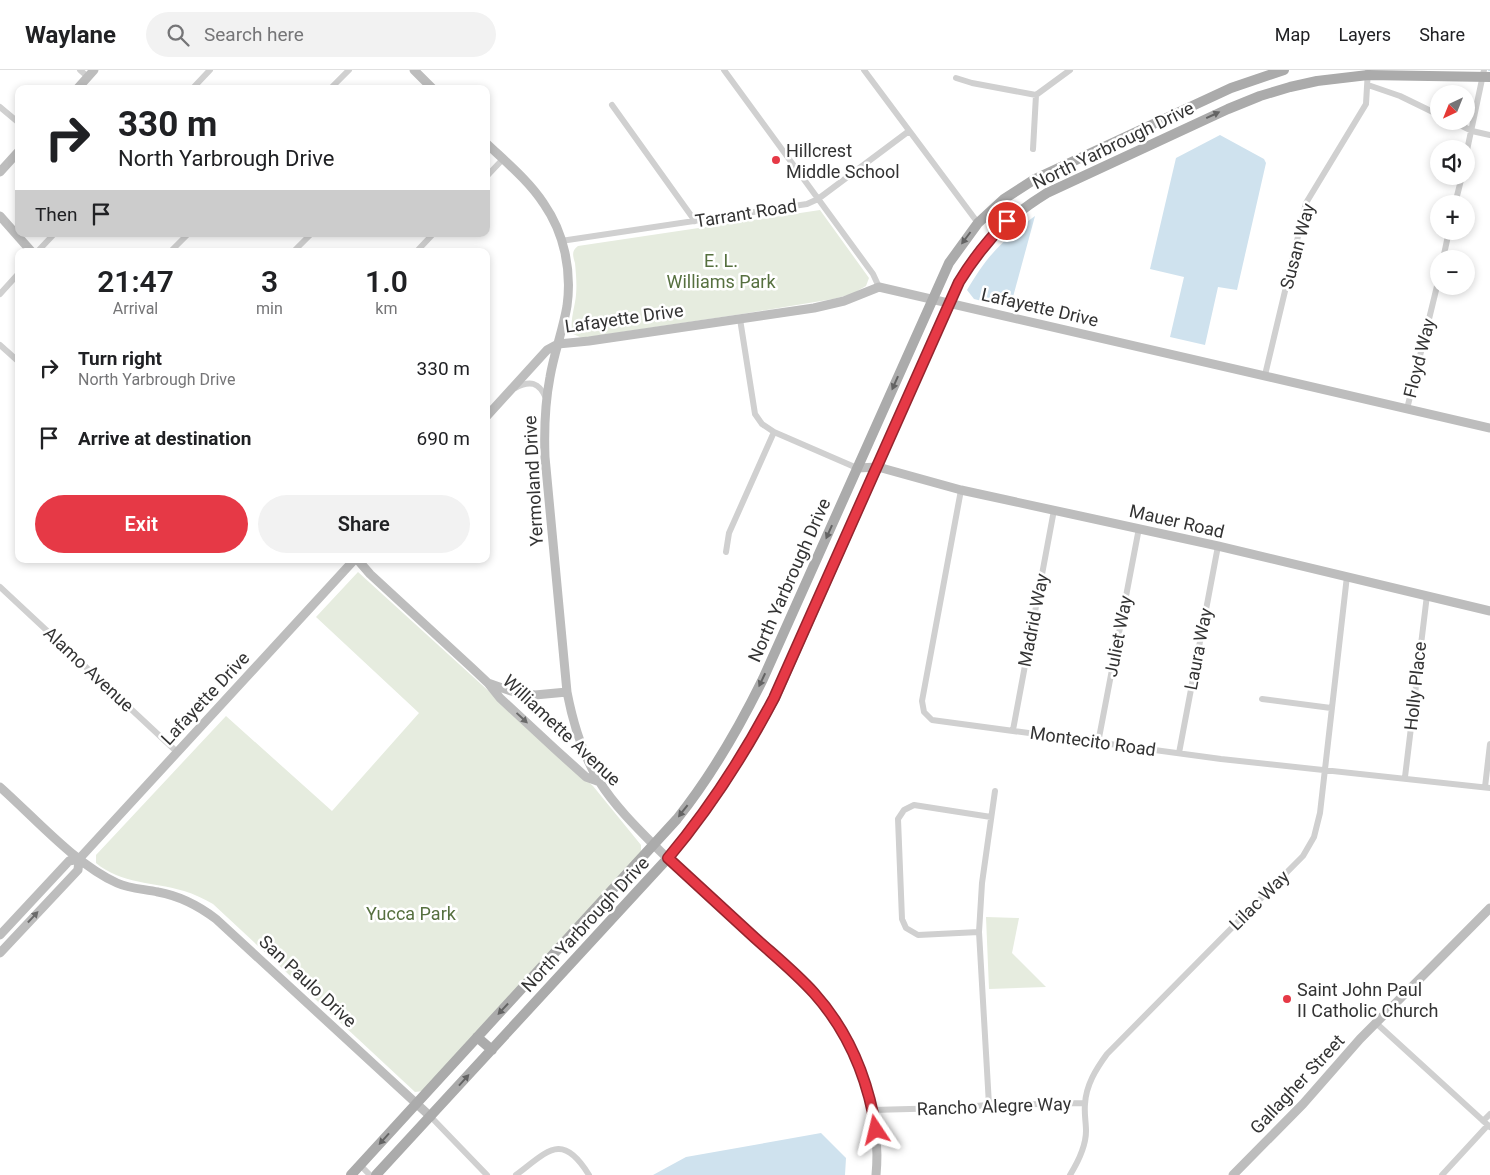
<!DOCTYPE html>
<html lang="en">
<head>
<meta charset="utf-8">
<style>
	body { margin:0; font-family:Roboto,sans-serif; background:#f2f2f2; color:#202124; height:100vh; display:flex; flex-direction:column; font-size:19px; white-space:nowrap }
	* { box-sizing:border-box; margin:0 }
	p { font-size:16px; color:#757577 }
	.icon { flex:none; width:28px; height:28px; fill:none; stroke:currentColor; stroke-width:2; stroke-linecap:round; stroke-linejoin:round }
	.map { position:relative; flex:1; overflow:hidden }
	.sheet { position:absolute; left:15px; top:178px; width:475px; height:315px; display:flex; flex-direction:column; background:#fff; border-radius:10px; box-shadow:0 2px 8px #0003 }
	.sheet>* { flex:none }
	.guide { position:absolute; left:15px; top:15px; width:475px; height:152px; border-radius:10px; box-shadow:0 2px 8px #0003; background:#fff; color:#202124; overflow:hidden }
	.needle { width:32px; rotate:223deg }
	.controls { position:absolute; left:1430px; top:15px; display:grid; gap:10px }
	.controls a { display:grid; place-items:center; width:45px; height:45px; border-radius:50%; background:#fff; box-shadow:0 2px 8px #0003; font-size:25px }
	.pin { position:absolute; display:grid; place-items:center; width:42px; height:42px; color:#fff; margin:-21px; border:2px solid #fff; border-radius:50%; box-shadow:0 1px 5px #0007 }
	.me { position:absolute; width:55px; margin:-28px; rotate:350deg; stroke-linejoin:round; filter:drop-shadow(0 0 4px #0008) }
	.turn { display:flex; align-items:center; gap:18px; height:105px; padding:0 20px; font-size:22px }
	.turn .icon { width:65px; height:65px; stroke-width:2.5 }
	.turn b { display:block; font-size:35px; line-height:42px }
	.then { display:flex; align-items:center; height:48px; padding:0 20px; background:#0003; gap:10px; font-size:19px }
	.eta { display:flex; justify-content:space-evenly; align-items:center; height:85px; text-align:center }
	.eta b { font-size:30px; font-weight:600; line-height:35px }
	.action { display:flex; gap:10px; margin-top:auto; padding:10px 20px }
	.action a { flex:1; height:58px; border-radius:30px; background:#e63946; color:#fff; font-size:20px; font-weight:600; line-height:58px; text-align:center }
	.action a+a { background:#f2f2f2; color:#202124 }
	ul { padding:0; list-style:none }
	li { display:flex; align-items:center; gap:15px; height:70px; padding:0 20px }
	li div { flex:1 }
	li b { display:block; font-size:19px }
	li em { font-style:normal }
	header { display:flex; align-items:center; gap:30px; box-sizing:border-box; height:70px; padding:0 25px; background:#fff; border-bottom:1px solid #e0e0e0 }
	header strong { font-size:24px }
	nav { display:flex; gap:28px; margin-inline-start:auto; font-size:18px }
	.search { width:350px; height:45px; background:#f2f2f2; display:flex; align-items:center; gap:12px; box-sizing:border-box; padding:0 18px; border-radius:28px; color:#757577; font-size:19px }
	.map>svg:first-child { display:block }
	.green { fill:#e6ecdf }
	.water { fill:#cfe2ee }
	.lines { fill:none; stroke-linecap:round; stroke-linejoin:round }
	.stream { stroke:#cfe2ee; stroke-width:2 }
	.street { stroke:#d0d0d0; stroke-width:6 }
	.secondary { stroke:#bdbdbd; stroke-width:9 }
	.primary { stroke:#ababab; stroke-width:10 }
	.oneway { fill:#636363 }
	.oneway2 { fill:#6a6a6a }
	.route-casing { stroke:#96252e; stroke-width:12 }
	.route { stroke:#e63946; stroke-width:9 }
	.poi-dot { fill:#e63946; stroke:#fff; stroke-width:2 }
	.labels { text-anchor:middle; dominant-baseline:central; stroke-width:5; stroke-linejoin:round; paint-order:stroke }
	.street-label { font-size:18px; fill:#333; stroke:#fff }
	.poi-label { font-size:18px; fill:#333; stroke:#fff; text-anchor:start }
	.park-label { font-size:18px; fill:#56703f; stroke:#fff }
</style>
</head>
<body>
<header>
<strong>Waylane</strong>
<div class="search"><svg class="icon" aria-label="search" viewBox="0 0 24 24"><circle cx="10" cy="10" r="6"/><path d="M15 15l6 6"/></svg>Search here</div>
<nav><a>Map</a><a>Layers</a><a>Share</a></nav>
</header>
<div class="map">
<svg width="1490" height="1105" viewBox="0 0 1490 1105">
	<rect width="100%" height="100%" fill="#fff"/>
	<path class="green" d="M820,140L869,208L866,216L852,224L833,229L742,244L582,268L573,264C569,253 575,237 576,225C577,214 576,204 575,193C573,186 571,181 578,176Z
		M358,502L593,716L641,775V783L423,1021L415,1022L213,834C204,829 194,824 184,821C154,812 121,814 96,793V785L226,646L332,741L419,643L316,547Z
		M986,847L1019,848L1012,883L1046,917L989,919Z"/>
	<path class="water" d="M1220,65L1264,89L1266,93L1237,220L1218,217L1205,275L1170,267L1184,207L1150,199L1176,88Z
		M1035,146L1010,238L974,229L967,220C987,186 1003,169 1035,146Z
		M821,1063L846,1088L845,1105H653L686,1087Z"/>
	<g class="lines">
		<path class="stream" d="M1489,0H1490"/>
		<path class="street" d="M80,0L88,7
			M724,0L873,204L879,217
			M864,0L978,153
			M956,8L972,13L1036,25L1070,0
			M1368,15L1400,26L1439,45
			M192,19L210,0
			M330,19L349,0
			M612,35L695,151
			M0,37L19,53
			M1452,51L1472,61L1490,65
			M1033,79L1036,25
			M1466,85L1484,0
			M486,107L503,89
			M1455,134L1462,106
			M561,171L807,134L818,129L909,61
			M38,181L54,164
			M171,181L188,164
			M294,181L311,164
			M417,181L433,164
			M1443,189L1449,161
			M0,224L19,203
			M740,249L755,344L762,354L774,362L857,398
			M0,275L19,292
			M1265,305L1306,133L1366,34L1368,0
			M515,318C530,310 539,312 546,328
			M1407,339L1439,208
			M961,420L922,631L924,642L932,650L1221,689L1490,718
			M726,482L729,463L774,362
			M0,517L177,682
			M1262,629L1331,638
			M1013,660L1054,440
			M1098,673L1139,458
			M1179,683L1218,476
			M1405,707L1427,525
			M1485,717L1490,674
			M979,862L918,865L906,858L902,849L898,749L904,740L914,735L991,747
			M1376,953L1490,1057
			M989,1035L979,862L982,813L995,721
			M872,1040L948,1038L989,1035L1085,1033
			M431,1047L487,1105
			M1483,1051L1490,1044
			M360,1095L370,1105
			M516,1105C548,1081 562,1061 589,1105
			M1070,1105C1078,1092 1086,1077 1086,1061C1086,1052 1084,1043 1085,1034C1086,1015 1096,999 1107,984L1303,786L1314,767L1320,743L1347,506
			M1442,1105L1488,1055"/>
		<path class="secondary" d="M414,0L433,19
			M77,19L94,0
			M486,73C506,92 529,111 544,134C564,163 572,200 567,236C563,260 554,283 550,307C545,333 544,359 545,387L567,622C573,653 582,684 599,711C614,735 636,757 656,777C689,810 725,840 759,872C778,889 798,905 815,923C858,972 882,1040 876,1105
			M0,102L19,81
			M0,146L31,181
			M486,347L547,280L558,274L589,271L814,238L844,231L879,217L1490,358
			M857,398L878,397L961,420L1218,476L1490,541
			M357,489L370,504L471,597L488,613L500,628L555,679L586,707L600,712
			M488,613L511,621L535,625L567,622
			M0,717C35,748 75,794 117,813C130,819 145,819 158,822C180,826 199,836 216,849L431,1047
			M0,865L69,791L79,789L355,489
			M0,883L78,800L79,789
			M1233,1105L1303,1034L1360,969L1490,838"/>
		<path class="primary" d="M477,967L492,980
			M351,1105L677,749C712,705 739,658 763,609L949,193L978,153L1004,129L1035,109L1231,18L1284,0
			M376,1105L668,788C710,737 743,687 775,628L959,212C983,172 1008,147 1047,123L1228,39L1260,26L1290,17L1317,11L1368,5L1490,7"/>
	</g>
	<defs><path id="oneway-solid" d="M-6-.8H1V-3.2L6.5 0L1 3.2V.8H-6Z" transform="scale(1.25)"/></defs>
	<g class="oneway">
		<use href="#oneway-solid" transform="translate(1213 45) rotate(-25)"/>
		<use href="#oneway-solid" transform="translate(966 168) rotate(127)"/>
		<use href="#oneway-solid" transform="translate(895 313) rotate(114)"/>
		<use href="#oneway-solid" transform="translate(829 462) rotate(114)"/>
		<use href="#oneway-solid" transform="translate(762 610) rotate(115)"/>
		<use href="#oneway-solid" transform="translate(683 741) rotate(128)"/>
		<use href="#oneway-solid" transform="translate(503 939) rotate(133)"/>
		<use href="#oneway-solid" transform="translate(464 1010) rotate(-48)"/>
		<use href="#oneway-solid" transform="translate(384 1069) rotate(132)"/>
	</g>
	<g class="oneway2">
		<use href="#oneway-solid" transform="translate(522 648) rotate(43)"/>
		<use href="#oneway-solid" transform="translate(33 847) rotate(-47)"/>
	</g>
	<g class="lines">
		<g class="route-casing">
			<path id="route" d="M876,1060C868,1009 849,962 814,923C796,903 775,886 755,868C726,841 697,815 668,788C710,738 743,687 774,628L959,212C973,189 988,170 1007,151"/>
		</g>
		<use href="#route" class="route"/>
	</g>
	<g class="poi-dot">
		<circle cx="776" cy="90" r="5"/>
		<circle cx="1287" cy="929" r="5"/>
	</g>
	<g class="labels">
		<g class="street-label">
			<text transform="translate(1113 75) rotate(-26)">North Yarbrough Drive</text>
			<text transform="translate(746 143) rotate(-9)">Tarrant Road</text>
			<text transform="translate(1297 176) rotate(-75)">Susan Way</text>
			<text transform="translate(1040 237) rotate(13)">Lafayette Drive</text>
			<text transform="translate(624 248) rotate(-8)">Lafayette Drive</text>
			<text transform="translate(1419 288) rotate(-76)">Floyd Way</text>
			<text transform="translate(533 411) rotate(-93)">Yermoland Drive</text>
			<text transform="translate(1177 451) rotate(13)">Mauer Road</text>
			<text transform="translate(789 510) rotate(-66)">North Yarbrough Drive</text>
			<text transform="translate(1033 550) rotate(-79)">Madrid Way</text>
			<text transform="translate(1118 566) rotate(-79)">Juliet Way</text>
			<text transform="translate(1198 579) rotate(-79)">Laura Way</text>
			<text transform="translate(89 599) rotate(43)">Alamo Avenue</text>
			<text transform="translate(1415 616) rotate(-84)">Holly Place</text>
			<text transform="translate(205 628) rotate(-47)">Lafayette Drive</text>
			<text transform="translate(562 660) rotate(43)">Williamette Avenue</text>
			<text transform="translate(1093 671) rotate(8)">Montecito Road</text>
			<text transform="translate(1259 830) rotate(-45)">Lilac Way</text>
			<text transform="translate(585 854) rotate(-47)">North Yarbrough Drive</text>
			<text transform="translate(308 911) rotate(43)">San Paulo Drive</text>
			<text transform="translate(1297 1014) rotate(-47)">Gallagher Street</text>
			<text transform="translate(994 1036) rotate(-2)">Rancho Alegre Way</text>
		</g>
		<g class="poi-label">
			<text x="786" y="80">Hillcrest<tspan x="786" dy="21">Middle School</tspan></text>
			<text x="1297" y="919">Saint John Paul<tspan x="1297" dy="21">II Catholic Church</tspan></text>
		</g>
		<g class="park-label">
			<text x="721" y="190">E. L.<tspan x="721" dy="21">Williams Park</tspan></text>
			<text x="411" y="843">Yucca Park</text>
		</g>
	</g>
</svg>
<div class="controls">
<a><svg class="needle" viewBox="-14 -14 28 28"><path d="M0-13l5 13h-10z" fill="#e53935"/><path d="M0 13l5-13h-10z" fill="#757577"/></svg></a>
<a><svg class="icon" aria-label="sound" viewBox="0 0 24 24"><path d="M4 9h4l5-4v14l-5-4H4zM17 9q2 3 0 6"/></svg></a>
<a>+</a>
<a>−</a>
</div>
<div class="pin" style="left:1007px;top:151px;background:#d93025"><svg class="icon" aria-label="arrive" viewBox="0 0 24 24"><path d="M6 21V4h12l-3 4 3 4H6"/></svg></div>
<svg class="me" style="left:876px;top:1060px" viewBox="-20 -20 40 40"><path d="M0-17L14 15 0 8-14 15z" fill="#e63946" stroke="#fff" stroke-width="4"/></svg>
<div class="guide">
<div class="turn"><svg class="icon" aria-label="right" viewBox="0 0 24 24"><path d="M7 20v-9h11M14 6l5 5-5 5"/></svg><div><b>330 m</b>North Yarbrough Drive</div></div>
<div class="then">Then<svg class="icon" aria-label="arrive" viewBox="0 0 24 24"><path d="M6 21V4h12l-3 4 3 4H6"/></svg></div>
</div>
<section class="sheet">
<div class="eta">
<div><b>21:47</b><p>Arrival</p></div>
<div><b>3</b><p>min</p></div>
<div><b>1.0</b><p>km</p></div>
</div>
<ul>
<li><svg class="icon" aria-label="right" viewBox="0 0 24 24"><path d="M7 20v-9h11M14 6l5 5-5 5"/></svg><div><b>Turn right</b><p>North Yarbrough Drive</p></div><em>330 m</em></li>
<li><svg class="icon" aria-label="arrive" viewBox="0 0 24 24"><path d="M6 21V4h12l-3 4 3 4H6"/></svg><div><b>Arrive at destination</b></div><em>690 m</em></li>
</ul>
<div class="action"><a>Exit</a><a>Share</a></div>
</section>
</div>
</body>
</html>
